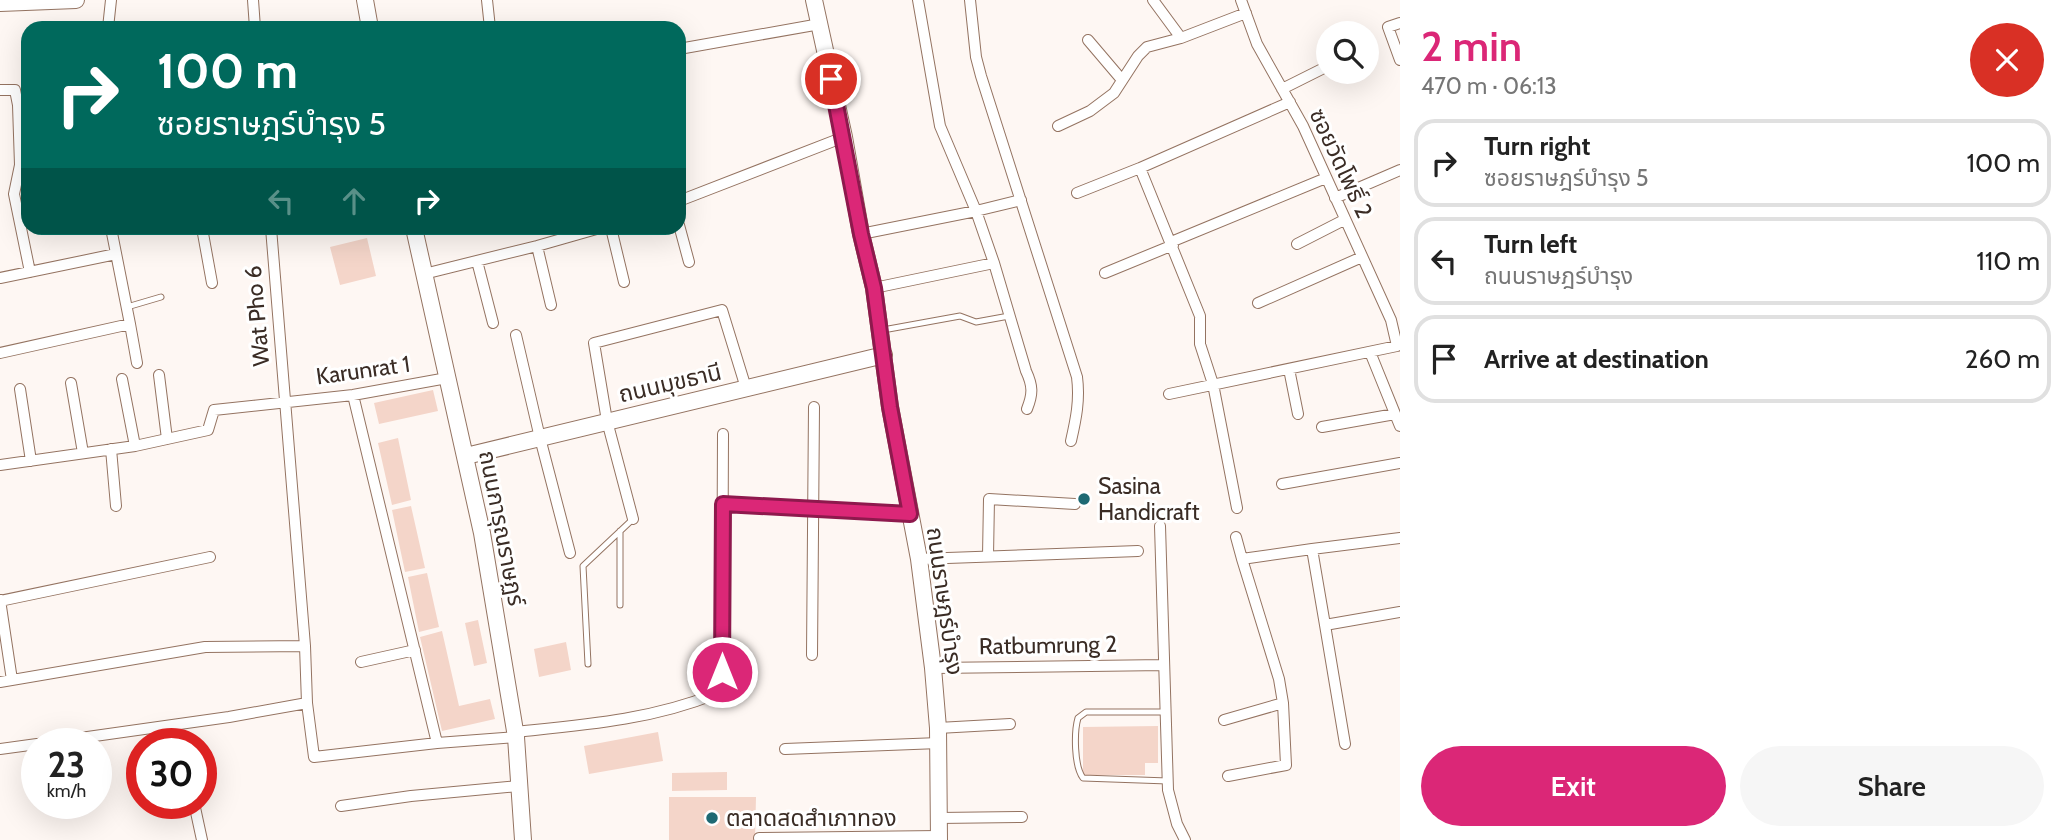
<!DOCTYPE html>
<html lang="en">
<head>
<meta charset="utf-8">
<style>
	body { margin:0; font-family:Cabin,"Noto Sans Thai",sans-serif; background:#f6f6f6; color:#222; height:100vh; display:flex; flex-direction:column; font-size:26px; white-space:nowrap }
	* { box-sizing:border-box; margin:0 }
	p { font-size:23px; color:#767676 }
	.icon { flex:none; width:38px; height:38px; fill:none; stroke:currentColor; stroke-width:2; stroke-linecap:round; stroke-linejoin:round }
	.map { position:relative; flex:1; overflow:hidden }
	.drawer { display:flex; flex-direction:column; background:#fff; width:665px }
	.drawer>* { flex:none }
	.top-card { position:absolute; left:21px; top:21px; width:665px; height:214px; border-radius:21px; box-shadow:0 7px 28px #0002; background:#00695c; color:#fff; overflow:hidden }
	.controls { position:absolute; left:1316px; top:21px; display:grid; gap:14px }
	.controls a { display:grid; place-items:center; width:63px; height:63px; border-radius:50%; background:#fff; box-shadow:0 7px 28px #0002; font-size:35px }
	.speed { position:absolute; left:21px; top:728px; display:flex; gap:14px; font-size:35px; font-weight:700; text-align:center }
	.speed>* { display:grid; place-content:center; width:91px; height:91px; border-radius:50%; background:#fff; box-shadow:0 7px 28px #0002; line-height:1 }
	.speed small { font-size:18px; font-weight:400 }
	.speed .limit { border:10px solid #d22; background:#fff; color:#111 }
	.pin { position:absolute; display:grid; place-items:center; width:60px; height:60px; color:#fff; margin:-30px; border:4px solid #fff; border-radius:50%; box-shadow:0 2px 7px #0007 }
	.me { position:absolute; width:77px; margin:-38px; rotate:0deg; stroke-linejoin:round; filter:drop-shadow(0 0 5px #0008) }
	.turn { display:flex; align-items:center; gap:24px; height:147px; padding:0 21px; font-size:32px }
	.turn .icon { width:91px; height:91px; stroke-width:2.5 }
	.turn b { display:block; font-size:49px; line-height:60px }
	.lanes { display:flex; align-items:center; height:66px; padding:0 21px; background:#0003; justify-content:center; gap:35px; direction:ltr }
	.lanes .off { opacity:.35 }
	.round { display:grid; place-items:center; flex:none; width:74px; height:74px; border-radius:37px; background:#f6f6f6 }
	.summary { display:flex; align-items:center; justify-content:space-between; height:119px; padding:0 21px }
	h1 { font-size:42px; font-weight:600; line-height:52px; color:#db2777 }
	.cta { display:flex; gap:14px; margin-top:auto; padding:14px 21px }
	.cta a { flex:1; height:80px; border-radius:42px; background:#db2777; color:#fff; font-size:28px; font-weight:600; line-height:80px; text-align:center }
	.cta a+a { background:#f6f6f6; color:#222 }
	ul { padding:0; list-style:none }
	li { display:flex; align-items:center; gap:21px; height:88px; margin:0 14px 10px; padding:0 7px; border:4px solid #e0e0e0; border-radius:21px }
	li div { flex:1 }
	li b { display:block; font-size:26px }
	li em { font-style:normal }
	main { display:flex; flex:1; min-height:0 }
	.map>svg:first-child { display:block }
	.building { fill:#f4d5c9 }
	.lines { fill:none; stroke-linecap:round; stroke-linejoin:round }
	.lane-casing { stroke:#947361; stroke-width:7 }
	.street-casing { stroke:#947361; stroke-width:12 }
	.secondary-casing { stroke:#947361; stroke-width:18 }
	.lane { stroke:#fff; stroke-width:5 }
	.street { stroke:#fff; stroke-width:10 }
	.secondary { stroke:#fff; stroke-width:16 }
	.route-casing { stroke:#8e194d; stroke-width:18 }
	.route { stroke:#db2777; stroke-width:12 }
	.poi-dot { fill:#1e6973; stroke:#fff; stroke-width:2.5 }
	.labels { text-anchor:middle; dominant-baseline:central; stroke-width:6; stroke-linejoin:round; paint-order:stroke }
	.street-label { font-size:23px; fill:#3a2c25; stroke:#fff }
	.poi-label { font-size:23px; fill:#3a2c25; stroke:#fff; text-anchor:start }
</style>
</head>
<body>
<main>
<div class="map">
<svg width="1400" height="840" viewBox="0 0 1400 840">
	<rect width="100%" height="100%" fill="#fef7f3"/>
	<path class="building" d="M367,238L376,276L340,285L330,247Z
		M433,390L438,411L379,424L374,403Z
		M398,438L411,500L392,505L378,443Z
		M411,506L425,568L405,572L392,510Z
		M427,573L439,627L419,632L408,577Z
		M478,620L487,663L474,666L465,623Z
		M442,631L459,706L490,699L495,719L442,731L420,637Z
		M566,642L571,670L539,677L534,649Z
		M1158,726V763H1145V775H1083V727Z
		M658,732L663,761L589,774L584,746Z
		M727,772V790L672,791V773Z
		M669,797H756L755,840H669Z"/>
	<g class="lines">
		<g class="lane-casing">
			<path id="lane" d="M127,307L161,297
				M883,330L960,316L976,322L1009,316
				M620,531V605
				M588,664L583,566L633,519
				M1166,712H1086L1078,718C1074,732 1074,766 1083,778L1168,781"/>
		</g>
		<g class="street-casing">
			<path id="street" d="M253,0L255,28
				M487,0L490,28
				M918,0L940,126L976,211L994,263L1026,371C1033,386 1033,394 1027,409
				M970,0L976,57L981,76L1077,377C1080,400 1076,419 1071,441
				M1153,0L1181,38L1246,13
				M1400,23L1388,27L1400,60
				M108,28L111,0
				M1088,40L1122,80
				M679,49L820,24
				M1282,89L1328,66
				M0,90H15L18,105L20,165L14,194L30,272
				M1058,126L1090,111L1114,93L1138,56L1147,47L1181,38
				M1140,168L1200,316V344L1213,384L1237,508
				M1077,193L1140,168L1290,102
				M1335,198L1400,170
				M679,201L844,137
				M679,225L689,262
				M202,228L212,283
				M271,228L305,646L307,703L314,757L437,743L516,737
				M611,228L624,282
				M861,234L976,211L1021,200
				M1171,242L1326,178
				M1297,244L1344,220
				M537,246L551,305
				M477,261L493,323
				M1105,273L1173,245
				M424,274L537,246L600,228
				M0,278L116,254
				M874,288L994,263
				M1258,303L1362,257
				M130,324L137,363
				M516,335L540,438L570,553
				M1370,352L1400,426
				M0,353L130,324L111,228
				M1289,369L1298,414
				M159,375L167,439
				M122,379L135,446
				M71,383L83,453
				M20,389L31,461
				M1169,394L1397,346L1391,320L1303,126L1257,44L1241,0
				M353,395L437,743
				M1322,427L1395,414
				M111,449L116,506
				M0,465L135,446L208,430L214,410L353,395L447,378
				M1282,484L1400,463
				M723,504L910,514
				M633,519L607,421L594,343L722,310L746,388
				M1160,526L1168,790L1177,824L1185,840
				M1236,537L1242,559
				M1400,538L1312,549L1325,625L1400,612
				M988,556L989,499L1075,504
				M919,559L1138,551
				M0,600L12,680
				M0,601L210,557
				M1325,625L1345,744
				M812,655L814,407
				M361,662L415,650
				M933,668L1164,665
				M722,672L723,434
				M0,682L205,647L305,646
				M1224,720L1283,703
				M938,728L1010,724
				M515,732C583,725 651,720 715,694
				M38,744L229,717L307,703
				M0,749L37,744
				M785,749L939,743
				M1228,776L1286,765L1283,703L1279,679L1242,559L1312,549
				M194,803L202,840
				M341,806L411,796L518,786
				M939,818L1022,817
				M759,838L939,836"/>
		</g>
		<g class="secondary-casing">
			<path id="secondary" d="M365,0L370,28
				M814,0L844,137L861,234L874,288L890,407L919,559L933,668L938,728L939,840
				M0,3L76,0
				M414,228L482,533L516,737L523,840
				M466,456L884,355"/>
		</g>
		<use href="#lane" class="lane"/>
		<use href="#street" class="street"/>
		<use href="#secondary" class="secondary"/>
	</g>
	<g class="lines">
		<g class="route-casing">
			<path id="route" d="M722,672L723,504L910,514L890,407L874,288L861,234L831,79"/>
		</g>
		<use href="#route" class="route"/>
	</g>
	<g class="poi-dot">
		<circle cx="1084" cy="499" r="7"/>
		<circle cx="712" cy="818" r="7"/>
	</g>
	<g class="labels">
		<g class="street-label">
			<text transform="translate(1341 163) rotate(65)">ซอยวัดโพธิ์ 2</text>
			<text transform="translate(257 316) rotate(-95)">Wat Pho 6</text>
			<text transform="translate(363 370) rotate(-8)">Karunrat 1</text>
			<text transform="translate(670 383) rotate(-13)">ถนนมุขธานี</text>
			<text transform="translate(502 528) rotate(79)">ถนนการุณราษฏร์</text>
			<text transform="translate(945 601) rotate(82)">ถนนราษฎร์บำรุง</text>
			<text transform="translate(1048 645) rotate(-1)">Ratbumrung 2</text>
		</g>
		<g class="poi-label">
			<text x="1098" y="486">Sasina<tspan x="1098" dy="26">Handicraft</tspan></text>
			<text x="726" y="818">ตลาดสดสำเภาทอง</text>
		</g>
	</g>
</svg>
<div class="controls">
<a><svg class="icon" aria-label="search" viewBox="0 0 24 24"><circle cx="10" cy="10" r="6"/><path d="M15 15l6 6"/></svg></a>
</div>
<div class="speed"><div>23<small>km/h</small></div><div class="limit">30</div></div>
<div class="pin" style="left:831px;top:79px;background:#d93025"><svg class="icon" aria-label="arrive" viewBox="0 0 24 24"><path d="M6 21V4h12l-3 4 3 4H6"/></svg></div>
<svg class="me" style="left:722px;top:672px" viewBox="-20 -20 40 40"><circle r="17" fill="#db2777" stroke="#fff" stroke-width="3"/><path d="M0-11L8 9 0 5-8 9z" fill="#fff"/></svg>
<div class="top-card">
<div class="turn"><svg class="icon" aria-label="right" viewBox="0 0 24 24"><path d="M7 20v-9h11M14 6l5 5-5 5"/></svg><div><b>100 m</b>ซอยราษฎร์บำรุง 5</div></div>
<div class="lanes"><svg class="icon off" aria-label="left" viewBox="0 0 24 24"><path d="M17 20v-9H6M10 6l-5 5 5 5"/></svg><svg class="icon off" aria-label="ahead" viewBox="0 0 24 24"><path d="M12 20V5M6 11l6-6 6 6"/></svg><svg class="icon" aria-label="right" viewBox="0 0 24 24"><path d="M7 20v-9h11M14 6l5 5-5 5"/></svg></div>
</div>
</div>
<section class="drawer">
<div class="summary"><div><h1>2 min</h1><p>470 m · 06:13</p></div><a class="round" style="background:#d93025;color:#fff"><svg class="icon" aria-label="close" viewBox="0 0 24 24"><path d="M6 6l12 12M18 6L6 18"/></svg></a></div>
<ul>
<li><svg class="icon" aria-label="right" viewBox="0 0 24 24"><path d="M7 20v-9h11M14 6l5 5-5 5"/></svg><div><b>Turn right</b><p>ซอยราษฎร์บำรุง 5</p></div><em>100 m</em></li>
<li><svg class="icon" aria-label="left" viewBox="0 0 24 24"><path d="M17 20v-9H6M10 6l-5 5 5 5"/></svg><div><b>Turn left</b><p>ถนนราษฎร์บำรุง</p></div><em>110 m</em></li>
<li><svg class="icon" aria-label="arrive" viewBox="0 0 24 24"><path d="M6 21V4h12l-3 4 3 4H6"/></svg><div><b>Arrive at destination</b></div><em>260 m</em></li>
</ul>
<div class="cta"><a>Exit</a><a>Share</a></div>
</section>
</main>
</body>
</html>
